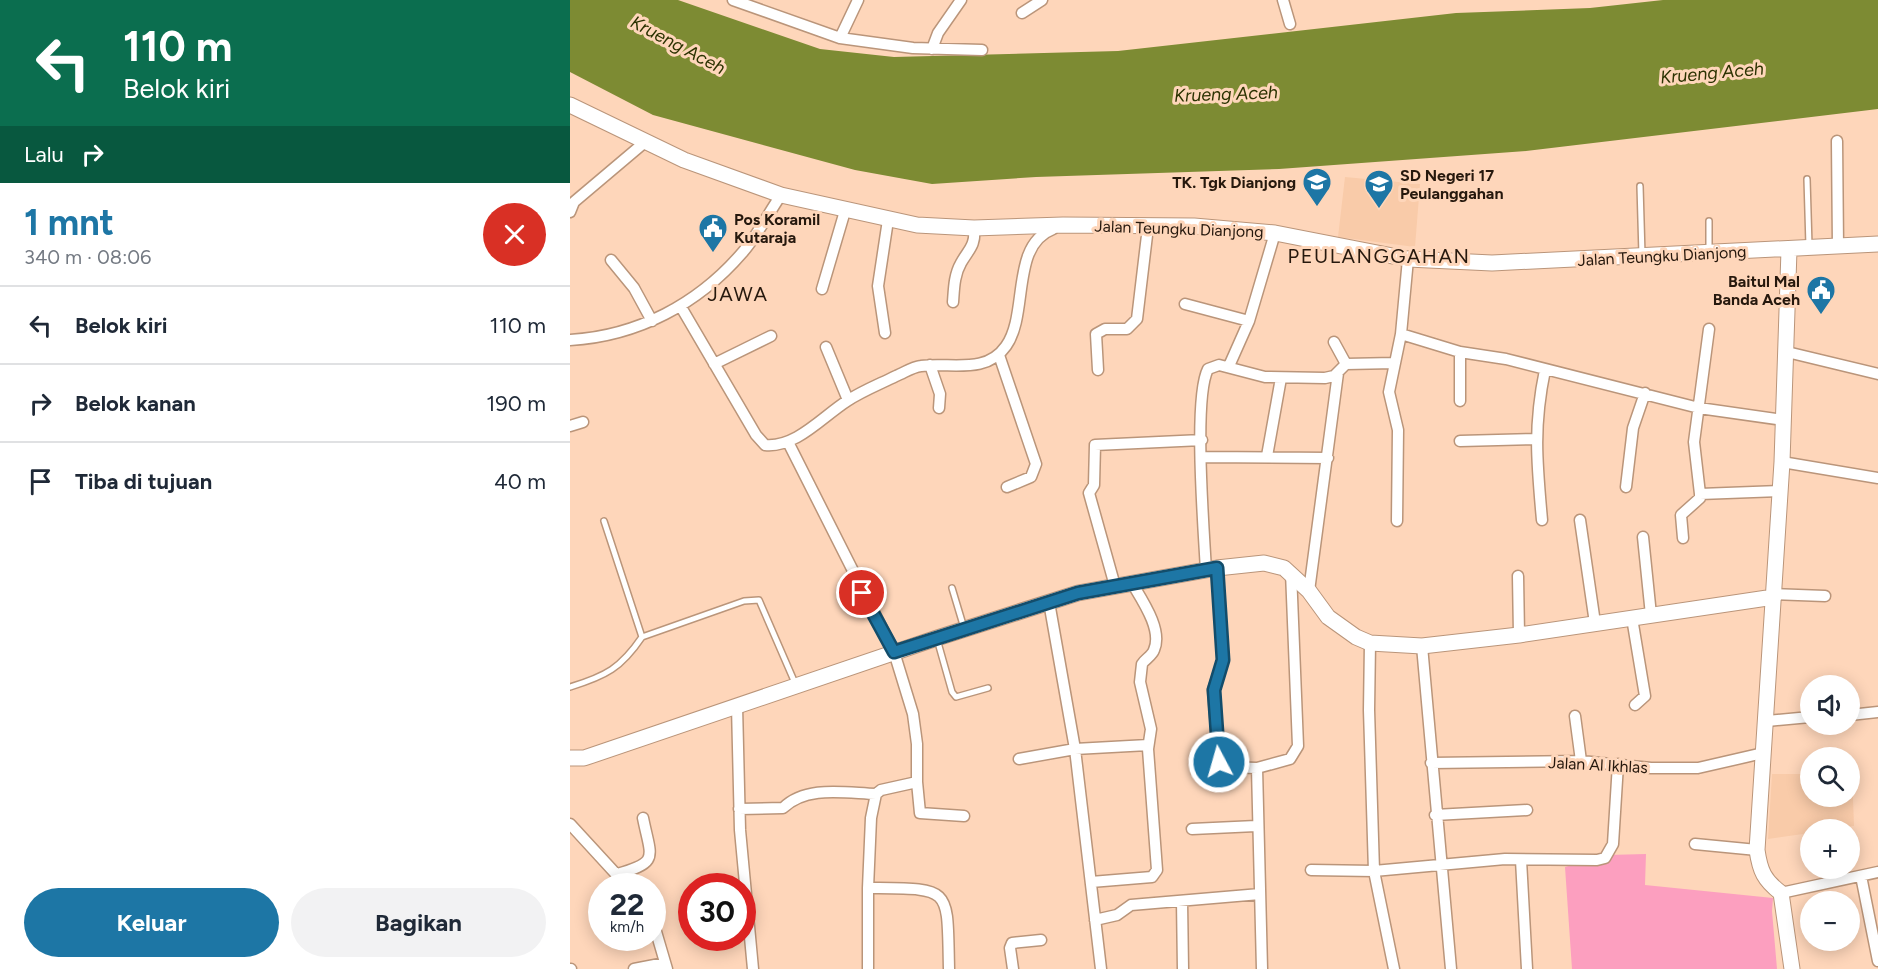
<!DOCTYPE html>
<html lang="id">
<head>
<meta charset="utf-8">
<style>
	body { margin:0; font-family:Figtree,sans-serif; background:#f2f2f3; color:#1f2937; height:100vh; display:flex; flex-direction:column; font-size:22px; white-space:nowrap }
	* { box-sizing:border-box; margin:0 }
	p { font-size:20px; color:#747a83 }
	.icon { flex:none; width:33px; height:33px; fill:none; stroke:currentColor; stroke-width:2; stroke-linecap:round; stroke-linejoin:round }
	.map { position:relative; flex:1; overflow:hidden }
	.drawer { display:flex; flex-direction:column; background:#fff; width:570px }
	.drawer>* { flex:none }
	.guide { background:#0b6e4f; color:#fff; overflow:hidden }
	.tools { position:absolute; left:1230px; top:675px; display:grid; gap:12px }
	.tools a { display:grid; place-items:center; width:60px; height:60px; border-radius:50%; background:#fff; box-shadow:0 3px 15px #0003; font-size:30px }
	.speed { position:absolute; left:18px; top:873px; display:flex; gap:12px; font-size:30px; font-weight:700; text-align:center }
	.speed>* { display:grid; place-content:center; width:78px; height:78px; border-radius:50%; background:#fff; box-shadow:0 3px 15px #0003; line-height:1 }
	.speed small { font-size:15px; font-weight:400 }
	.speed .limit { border:9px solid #d22; background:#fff; color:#111 }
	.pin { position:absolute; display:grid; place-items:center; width:51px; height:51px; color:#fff; margin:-26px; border:3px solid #fff; border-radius:50%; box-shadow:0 2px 6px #0007 }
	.me { position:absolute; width:66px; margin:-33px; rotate:354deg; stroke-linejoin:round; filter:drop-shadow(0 0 4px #0008) }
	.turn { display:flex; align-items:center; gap:21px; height:126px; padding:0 24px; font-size:27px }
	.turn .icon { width:78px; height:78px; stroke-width:2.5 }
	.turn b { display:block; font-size:42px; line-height:51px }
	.then { display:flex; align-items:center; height:57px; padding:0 24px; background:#0003; gap:12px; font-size:22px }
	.round { display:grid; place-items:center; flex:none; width:63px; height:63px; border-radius:32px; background:#f2f2f3 }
	.overview { display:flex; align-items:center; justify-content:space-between; height:102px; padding:0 24px }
	h1 { font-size:36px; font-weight:700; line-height:45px; color:#1d76a5 }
	.action { display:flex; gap:12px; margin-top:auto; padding:12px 24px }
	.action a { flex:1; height:69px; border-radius:36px; background:#1d76a5; color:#fff; font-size:24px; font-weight:700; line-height:69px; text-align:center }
	.action a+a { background:#f2f2f3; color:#1f2937 }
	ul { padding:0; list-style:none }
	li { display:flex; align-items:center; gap:18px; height:78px; padding:0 24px; border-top:2px solid #e0e1e3 }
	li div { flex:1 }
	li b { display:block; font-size:22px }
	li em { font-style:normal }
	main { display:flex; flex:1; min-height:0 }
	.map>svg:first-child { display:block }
	.built { fill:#f9cba9 }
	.green { fill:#fc9fbf }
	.water { fill:#7d8b33 }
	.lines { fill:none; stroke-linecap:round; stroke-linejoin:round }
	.lane-casing { stroke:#ba957a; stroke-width:8 }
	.street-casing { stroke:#ba957a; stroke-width:13 }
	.secondary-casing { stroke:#ba957a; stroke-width:17 }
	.lane { stroke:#fff; stroke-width:5 }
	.street { stroke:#fff; stroke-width:10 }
	.secondary { stroke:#fff; stroke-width:15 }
	.route-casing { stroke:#134d6b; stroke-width:15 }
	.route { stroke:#1d76a5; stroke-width:10 }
	.labels { text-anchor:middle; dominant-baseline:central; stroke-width:6; stroke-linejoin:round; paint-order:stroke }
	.poi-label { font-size:16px; font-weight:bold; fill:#26180d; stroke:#fed6ba; text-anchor:start }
	.street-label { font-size:16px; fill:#26180d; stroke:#fed6ba }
	.water-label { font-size:18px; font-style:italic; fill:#2b3201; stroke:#fed6ba }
	.quarter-label { font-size:20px; letter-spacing:1.5px; fill:#26180d; stroke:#fed6ba }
</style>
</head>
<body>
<main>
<section class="drawer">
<div class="guide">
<div class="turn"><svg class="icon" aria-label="left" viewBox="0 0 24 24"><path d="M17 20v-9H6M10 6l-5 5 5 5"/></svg><div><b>110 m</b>Belok kiri</div></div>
<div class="then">Lalu<svg class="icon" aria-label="right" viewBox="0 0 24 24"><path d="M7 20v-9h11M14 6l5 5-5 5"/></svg></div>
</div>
<div class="overview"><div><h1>1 mnt</h1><p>340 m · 08:06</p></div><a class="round" style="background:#d93025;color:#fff"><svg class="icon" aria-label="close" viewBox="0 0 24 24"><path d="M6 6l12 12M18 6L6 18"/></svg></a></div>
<ul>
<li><svg class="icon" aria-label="left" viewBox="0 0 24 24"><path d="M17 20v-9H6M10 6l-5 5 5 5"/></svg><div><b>Belok kiri</b></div><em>110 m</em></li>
<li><svg class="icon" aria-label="right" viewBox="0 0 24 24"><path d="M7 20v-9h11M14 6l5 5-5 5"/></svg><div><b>Belok kanan</b></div><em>190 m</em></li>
<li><svg class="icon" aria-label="arrive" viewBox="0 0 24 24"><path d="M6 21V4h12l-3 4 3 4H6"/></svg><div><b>Tiba di tujuan</b></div><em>40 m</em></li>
</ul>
<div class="action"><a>Keluar</a><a>Bagikan</a></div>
</section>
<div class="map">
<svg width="1308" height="969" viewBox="0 0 1308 969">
	<rect width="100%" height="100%" fill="#fed6ba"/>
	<path class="built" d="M775,177L850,184L845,247L768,237Z
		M1280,773H1282L1284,826L1240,830V833L1198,839L1202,774H1240V796H1280Z"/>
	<path class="green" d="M1076,854L1075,885L1203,898L1202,911L1207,969H1002L995,867L1038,855Z"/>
	<path class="water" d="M0,0H108L250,49L324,57L548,51L886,13L1020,8L1093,0H1308V109L956,151L709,169L466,177L362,184L285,170L83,115L0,72Z"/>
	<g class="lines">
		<g class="lane-casing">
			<path id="lane" d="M1237,179L1239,246
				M1070,186L1072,255
				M1139,251V221
				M34,521L72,637L174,601L189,600L225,683
				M382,588L394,628
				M367,639L382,692L386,697L418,688
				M0,687C36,676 51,668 72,637"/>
		</g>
		<g class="street-casing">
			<path id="street" d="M163,0L270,38L343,48L412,50
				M713,0L720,24
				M452,13L472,0
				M270,38L288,0
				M362,49L368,33L391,0
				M1267,141L1268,247
				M0,212L4,202L75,142
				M41,260L64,288L82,321
				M252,289L275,211
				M383,302C384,289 384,275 391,263C398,250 406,246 404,228
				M615,304L679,321
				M111,307L186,435L195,445C226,448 252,417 277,401C292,391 310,384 326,376C334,373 342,367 351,366C380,362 416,375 436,346C459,314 440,245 483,229
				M315,333L308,286L318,220
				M831,334L890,352L936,359L1129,408L1213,420
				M0,340C68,336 128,304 172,253C187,236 198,214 211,195
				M764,342L776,364
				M256,347L278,400
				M1217,352L1308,374
				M429,355L466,464L461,477L437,487
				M144,364L201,336
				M776,364L824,363
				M360,365L370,394L369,408
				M659,366L679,321L705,233
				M528,370L526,334L535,329H557L567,319L578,227
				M890,401V352
				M0,426L13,422
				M890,441L965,439
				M218,442L324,652L343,714L347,744V782L311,790L306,794L301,818L298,888C383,889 377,885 379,969
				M697,456L711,378
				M632,457L758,458
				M1212,462L1308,478
				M1056,487L1063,428L1075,393
				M1130,494L1124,442L1139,329
				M972,520C967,464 963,427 975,370
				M1010,520L1025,623
				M827,521L828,430L819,392L831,334L838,259
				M1073,537L1081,615
				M1113,538L1111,515L1130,498V494L1210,491
				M647,568L653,660L643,690L649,762L655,767L687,768
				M636,571C634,531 623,398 638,369L649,365L695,377L755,378L764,376L776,364
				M948,576L949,635
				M545,586L519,493L524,485L525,445L632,440
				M739,591L768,373
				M1204,594L1255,596
				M479,602L505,749L531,969
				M1062,618L1075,696L1065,705
				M800,643L799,710L804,871L824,969
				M852,646L881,969
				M167,706L170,830L183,969
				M1280,715L1308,712
				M1005,716L1011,761
				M1197,721L1240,717
				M449,759L505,749L578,745
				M861,763L1011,761L1081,768H1128L1193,753
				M347,782L350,813L394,816
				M169,809L213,808C236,785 275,793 306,794
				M865,815L957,810
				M0,824L57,886
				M622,829L686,826
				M1125,844L1187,850
				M951,860L957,969
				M741,870L804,871L935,859L1027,860L1035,858L1043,844L1048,764
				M47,874C90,862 81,858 73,818
				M1291,876L1308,961
				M521,882L582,877L587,870L578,749L581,729L570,682L572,664C575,659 582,656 584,650C593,630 572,600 562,583
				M298,888V969
				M1211,893L1308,872
				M612,901L613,969
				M82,918L97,969
				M525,920L547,915L561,905L690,894
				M0,969H1
				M64,969L95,963
				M443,969L440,948L442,943L471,940
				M692,969L687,768L720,759L728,746L721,572"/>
		</g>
		<g class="secondary-casing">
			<path id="secondary" d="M0,105L114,160L211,195L347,225L404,228L493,225L624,226L705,233L838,259L922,263L1308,244
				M1219,250L1212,462L1187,850C1190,871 1194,880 1211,893L1222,969
				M0,758H14L367,638L508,593L647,568L694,563L714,568L739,591L758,617L786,637L800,643L852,646L949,635L1204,597"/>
		</g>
		<use href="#lane" class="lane"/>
		<use href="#street" class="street"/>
		<use href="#secondary" class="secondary"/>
	</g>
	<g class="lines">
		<g class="route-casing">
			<path id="route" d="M292,593L324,652L508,593L647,568L653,660L644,690L649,762"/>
		</g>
		<use href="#route" class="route"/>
	</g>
	<defs>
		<g id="school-pin" transform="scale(1.5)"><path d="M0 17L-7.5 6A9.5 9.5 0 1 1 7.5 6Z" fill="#1d76a5" stroke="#fed6ba"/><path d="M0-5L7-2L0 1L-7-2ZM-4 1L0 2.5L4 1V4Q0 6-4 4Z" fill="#fff"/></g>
		<g id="civic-pin" transform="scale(1.5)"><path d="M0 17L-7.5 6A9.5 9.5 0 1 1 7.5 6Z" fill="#1d76a5" stroke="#fed6ba"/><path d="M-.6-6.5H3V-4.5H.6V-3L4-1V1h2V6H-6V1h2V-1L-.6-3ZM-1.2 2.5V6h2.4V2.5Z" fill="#fff"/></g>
	</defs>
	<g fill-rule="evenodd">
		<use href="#school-pin" x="747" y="182"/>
		<use href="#school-pin" x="809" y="184"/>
		<use href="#civic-pin" x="143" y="228"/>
		<use href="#civic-pin" x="1251" y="290"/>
	</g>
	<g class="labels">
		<g class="poi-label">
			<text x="830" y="175">SD Negeri 17<tspan x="830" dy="18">Peulanggahan</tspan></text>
			<text x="726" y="182" text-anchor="end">TK. Tgk Dianjong</text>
			<text x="164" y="219">Pos Koramil<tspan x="164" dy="18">Kutaraja</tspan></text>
			<text x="1230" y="281" text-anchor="end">Baitul Mal<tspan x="1230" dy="18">Banda Aceh</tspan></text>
		</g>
		<g class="street-label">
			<text transform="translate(609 229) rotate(2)">Jalan Teungku Dianjong</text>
			<text transform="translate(1092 256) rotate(-3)">Jalan Teungku Dianjong</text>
			<text transform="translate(1028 765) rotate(3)">Jalan Al Ikhlas</text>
		</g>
		<g class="water-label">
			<text transform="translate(108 45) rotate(28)">Krueng Aceh</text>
			<text transform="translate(1142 73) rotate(-5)">Krueng Aceh</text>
			<text transform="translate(656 94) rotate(-2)">Krueng Aceh</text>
		</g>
		<g class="quarter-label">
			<text x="809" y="256">PEULANGGAHAN</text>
			<text x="168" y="294">JAWA</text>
		</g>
	</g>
</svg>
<div class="tools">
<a><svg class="icon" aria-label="sound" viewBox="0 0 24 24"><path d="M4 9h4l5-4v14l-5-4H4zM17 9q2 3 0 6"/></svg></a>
<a><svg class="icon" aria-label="search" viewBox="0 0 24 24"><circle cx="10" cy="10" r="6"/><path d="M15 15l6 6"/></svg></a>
<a>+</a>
<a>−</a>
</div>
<div class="speed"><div>22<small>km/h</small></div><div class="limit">30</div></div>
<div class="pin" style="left:292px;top:593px;background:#d93025"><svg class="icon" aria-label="arrive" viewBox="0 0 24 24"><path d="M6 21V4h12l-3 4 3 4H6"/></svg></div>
<svg class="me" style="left:649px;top:762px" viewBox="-20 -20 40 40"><circle r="17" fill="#1d76a5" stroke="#fff" stroke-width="3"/><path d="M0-11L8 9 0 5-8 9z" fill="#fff"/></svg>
</div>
</main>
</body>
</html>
